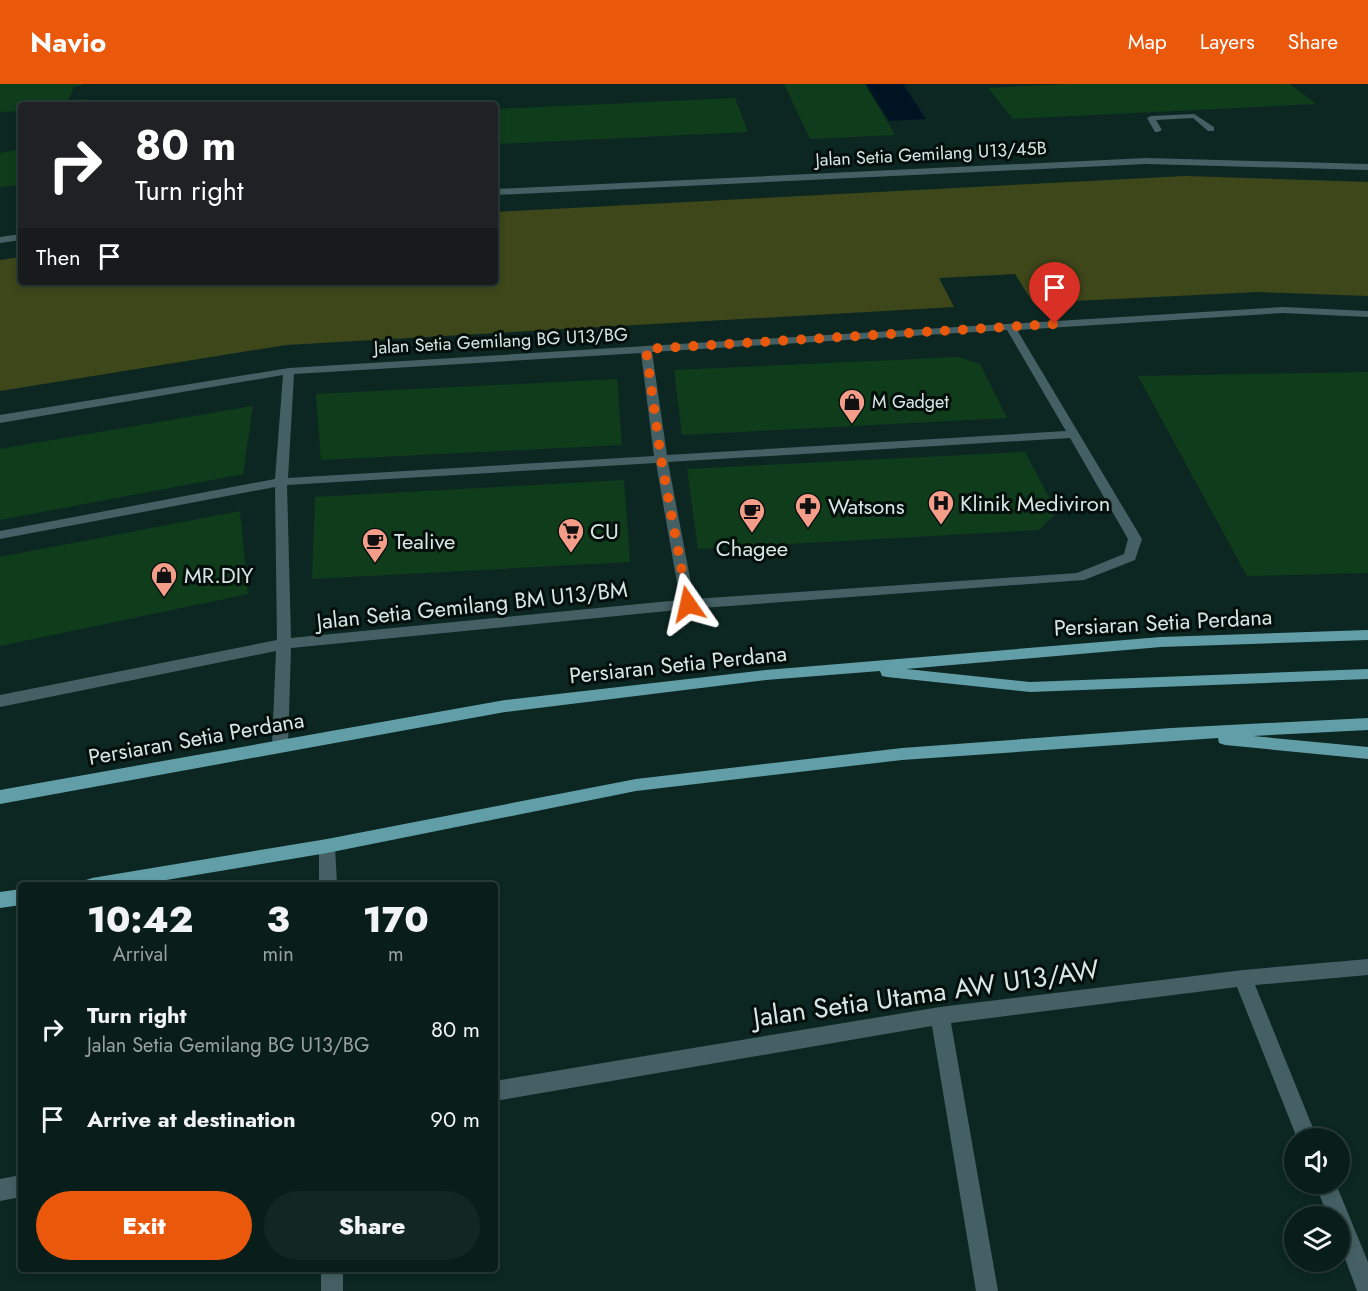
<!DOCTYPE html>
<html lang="en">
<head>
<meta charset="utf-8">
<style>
	body { margin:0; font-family:Jost,sans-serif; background:#122623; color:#f1f3f6; height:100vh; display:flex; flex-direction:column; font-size:22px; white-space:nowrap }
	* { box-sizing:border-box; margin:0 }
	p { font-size:20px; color:#99a2a2 }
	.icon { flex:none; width:33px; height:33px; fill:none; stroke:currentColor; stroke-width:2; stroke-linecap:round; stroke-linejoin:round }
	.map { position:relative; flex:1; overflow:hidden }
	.drawer { position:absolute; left:18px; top:798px; width:480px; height:390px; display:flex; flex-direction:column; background:#091d1a; border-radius:6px; box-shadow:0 3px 9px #0003,0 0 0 2px #293b39 }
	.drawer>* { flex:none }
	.guide { position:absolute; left:18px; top:18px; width:480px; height:183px; border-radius:6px; box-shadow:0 3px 9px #0003,0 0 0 2px #293b39; background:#202124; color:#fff; overflow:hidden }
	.tools { position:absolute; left:1284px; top:1044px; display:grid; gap:12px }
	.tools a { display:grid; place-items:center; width:66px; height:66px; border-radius:50%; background:#091d1a; box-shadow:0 3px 9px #0003,0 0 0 2px #293b39; font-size:30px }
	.pin { position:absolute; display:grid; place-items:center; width:51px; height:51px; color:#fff; margin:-62px -26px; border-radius:50% 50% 50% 0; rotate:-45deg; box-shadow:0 0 6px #0007 }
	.pin .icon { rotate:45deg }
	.me { position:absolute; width:66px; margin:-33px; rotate:349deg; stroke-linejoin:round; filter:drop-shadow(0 0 4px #0008) }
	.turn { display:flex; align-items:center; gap:21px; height:126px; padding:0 18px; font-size:27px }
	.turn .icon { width:78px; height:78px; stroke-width:2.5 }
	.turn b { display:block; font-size:42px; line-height:51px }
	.then { display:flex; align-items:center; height:57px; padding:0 18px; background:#0003; gap:12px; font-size:22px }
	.eta { display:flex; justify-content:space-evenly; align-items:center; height:102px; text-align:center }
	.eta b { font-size:36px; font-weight:800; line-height:42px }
	.action { display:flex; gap:12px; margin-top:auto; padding:12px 18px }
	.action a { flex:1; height:69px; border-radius:36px; background:#ea580c; color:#fff; font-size:24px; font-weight:800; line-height:69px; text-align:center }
	.action a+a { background:#122623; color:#f1f3f6 }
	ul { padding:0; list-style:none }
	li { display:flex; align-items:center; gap:18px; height:90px; padding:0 18px }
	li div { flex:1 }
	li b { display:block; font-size:22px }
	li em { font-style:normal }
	header { display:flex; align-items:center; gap:36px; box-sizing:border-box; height:84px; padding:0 30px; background:#ea580c; color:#fff }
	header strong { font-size:28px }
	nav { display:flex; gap:33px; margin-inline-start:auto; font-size:21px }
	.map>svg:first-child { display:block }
	.green { fill:#3d471a }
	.water { fill:#001322 }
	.building { fill:#0f3d1c }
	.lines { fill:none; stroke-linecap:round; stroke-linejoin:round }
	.minor { fill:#446064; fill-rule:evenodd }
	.major { fill:#629ea7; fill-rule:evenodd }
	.route { stroke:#ea580c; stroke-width:10; stroke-dasharray:0 18 }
	.labels { text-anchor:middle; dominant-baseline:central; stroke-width:6; stroke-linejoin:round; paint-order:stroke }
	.far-street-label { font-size:18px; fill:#d7e7e3; stroke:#040e0b }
	.far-poi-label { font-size:18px; fill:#d7e7e3; stroke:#040e0b; text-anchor:start }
	.poi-label { font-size:22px; fill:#d7e7e3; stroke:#040e0b; text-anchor:start }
	.street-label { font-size:22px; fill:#d7e7e3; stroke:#040e0b }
	.near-street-label { font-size:27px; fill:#d7e7e3; stroke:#040e0b }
</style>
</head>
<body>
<header>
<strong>Navio</strong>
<nav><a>Map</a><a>Layers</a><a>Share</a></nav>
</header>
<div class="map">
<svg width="1368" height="1207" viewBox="0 0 1368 1207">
	<rect width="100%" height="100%" fill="#0c2722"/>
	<path class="green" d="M1185,92L1368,98V212L1258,208L1033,219L1015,190L939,194L954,223L286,261L0,307V176L21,173V198H495V128Z"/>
	<path class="water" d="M866,0H903L926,35L889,37Z"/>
	<path class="building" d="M0,0H85L74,3L68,16L85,15L81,21H21V27L0,28Z
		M784,0H865L895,51L810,55Z
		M1069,0H1290L1316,20L1013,35L988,4Z
		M735,14L748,48L495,60V25Z
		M21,65V101L0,103V69Z
		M959,273L980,280L1007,334L682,351L674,286Z
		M1368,288V489L1247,492L1138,292Z
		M617,295L622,361L321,376L316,310Z
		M253,322L243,390L0,436V365Z
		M1025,368L1057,428L1039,446L698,465L687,385Z
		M624,396L630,478L312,495L315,413Z
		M240,427L248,510L0,562V473Z"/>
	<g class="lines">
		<path class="minor" d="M1194,30L1214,43V47H1208L1193,34L1156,36L1162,46L1158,48H1155L1147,34L1151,32Z
			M1146,74L1368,80V86L1146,80L495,111V105Z
			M21,150V156L0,159V153Z
			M1283,223L1368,227V233L1283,229L1017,246L1142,455L1135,476L1084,496L688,525L291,564L288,662L286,666H274L272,662L276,567L0,623V611L277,556L275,403L0,455V447L275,395L283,291L0,339V331L289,284ZM1007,246L1066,347L667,371L652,268ZM641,269L654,372L288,394L294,290ZM1070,354L1128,455L1124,470L1077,489L694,515L668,378ZM656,379L680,516L291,554L287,401Z
			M327,755L333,757L335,762L337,801H319V762L321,757Z
			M1368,875V891L1255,901L1317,1054H1297L1237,903L951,939L998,1207H976L932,942L495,1017V997L940,923L1243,886Z
			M21,1091V1113L0,1117V1095Z
			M1315,1100H1336L1368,1178V1207H1357L1340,1161V1132H1328Z
			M321,1185H343V1207H321Z"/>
		<path class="major" d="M1368,546V556L1161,563L906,585L1030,598L1368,585V595L1030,608L887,593L882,592L880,587L766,596L505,628L0,720V706L505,616L766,586L1161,553Z
			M1368,634V646L1253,652L1368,663V675L1225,661L1219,659L1218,654L902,676L636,707L327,769L136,801H83L86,796L92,794L327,755L636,695L902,664L1171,644Z
			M21,805V821L0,824V808Z"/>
	</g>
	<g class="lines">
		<path class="route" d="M688,520L661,375L646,265L1055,240"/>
	</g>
	<defs>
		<g id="shop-pin" transform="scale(1.35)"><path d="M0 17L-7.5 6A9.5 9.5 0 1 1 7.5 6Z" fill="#f49e8a" stroke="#040e0b"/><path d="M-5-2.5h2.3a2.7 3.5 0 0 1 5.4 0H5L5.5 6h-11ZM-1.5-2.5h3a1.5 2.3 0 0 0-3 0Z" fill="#111"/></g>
		<g id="hospital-pin" transform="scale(1.35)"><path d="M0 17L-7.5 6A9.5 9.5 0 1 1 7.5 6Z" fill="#f49e8a" stroke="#040e0b"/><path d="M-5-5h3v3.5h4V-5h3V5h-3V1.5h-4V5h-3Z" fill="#111"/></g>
		<g id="pharmacy-pin" transform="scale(1.35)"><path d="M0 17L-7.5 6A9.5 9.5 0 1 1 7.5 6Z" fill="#f49e8a" stroke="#040e0b"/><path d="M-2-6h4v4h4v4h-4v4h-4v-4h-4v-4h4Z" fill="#111"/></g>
		<g id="cafe-pin" transform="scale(1.35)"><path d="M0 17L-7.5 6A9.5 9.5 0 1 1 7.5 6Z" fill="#f49e8a" stroke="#040e0b"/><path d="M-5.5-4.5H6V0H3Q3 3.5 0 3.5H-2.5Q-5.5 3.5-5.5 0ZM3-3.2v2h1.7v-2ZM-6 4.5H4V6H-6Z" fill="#111"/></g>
		<g id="supermarket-pin" transform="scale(1.35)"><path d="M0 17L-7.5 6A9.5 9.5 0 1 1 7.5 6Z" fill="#f49e8a" stroke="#040e0b"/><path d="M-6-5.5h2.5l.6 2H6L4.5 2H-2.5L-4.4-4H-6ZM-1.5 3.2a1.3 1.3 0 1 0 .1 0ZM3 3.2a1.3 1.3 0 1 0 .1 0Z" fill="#111"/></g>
	</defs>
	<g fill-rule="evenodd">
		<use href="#shop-pin" x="852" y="318"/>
		<use href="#hospital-pin" x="941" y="419"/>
		<use href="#pharmacy-pin" x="808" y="422"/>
		<use href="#cafe-pin" x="752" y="427"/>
		<use href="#supermarket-pin" x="571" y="447"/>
		<use href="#cafe-pin" x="375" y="457"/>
		<use href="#shop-pin" x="164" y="491"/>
	</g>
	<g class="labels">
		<g class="far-street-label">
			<text transform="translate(931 70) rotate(-3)">Jalan Setia Gemilang U13/45B</text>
			<text transform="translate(501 257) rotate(-3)">Jalan Setia Gemilang BG U13/BG</text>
		</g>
		<g class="far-poi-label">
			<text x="872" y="318">M Gadget</text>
		</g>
		<g class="poi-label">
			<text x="960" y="419">Klinik Mediviron</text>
			<text x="828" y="422">Watsons</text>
			<text x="590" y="447">CU</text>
			<text x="394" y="457">Tealive</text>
			<text x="752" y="464" text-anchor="middle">Chagee</text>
			<text x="184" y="491">MR.DIY</text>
		</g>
		<g class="street-label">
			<text transform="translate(472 521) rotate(-6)">Jalan Setia Gemilang BM U13/BM</text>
			<text transform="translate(1163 538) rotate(-3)">Persiaran Setia Perdana</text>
			<text transform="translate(678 580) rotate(-6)">Persiaran Setia Perdana</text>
			<text transform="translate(196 654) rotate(-10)">Persiaran Setia Perdana</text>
		</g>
		<g class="near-street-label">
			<text transform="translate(926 909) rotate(-8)">Jalan Setia Utama AW U13/AW</text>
		</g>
	</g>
</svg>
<div class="tools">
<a><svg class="icon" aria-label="sound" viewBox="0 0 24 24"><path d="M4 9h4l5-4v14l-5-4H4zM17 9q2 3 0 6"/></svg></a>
<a><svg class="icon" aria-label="layers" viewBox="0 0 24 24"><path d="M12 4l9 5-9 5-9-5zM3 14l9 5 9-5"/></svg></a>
</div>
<div class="pin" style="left:1055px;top:240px;background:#d93025"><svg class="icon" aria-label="arrive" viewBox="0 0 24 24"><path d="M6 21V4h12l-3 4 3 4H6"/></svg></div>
<svg class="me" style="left:688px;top:520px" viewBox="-20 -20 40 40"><path d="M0-17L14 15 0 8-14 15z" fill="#ea580c" stroke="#fff" stroke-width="4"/></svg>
<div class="guide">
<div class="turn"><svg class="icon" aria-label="right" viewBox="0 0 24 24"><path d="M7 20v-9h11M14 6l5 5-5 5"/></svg><div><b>80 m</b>Turn right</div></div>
<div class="then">Then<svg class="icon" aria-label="arrive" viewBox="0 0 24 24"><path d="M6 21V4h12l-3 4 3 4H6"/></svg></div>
</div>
<section class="drawer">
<div class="eta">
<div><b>10:42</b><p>Arrival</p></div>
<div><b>3</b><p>min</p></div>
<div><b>170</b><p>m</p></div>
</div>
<ul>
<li><svg class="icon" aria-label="right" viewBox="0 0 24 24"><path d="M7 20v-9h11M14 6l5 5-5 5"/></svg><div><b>Turn right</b><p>Jalan Setia Gemilang BG U13/BG</p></div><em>80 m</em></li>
<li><svg class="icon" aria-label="arrive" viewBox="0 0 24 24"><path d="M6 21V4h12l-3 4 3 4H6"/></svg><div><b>Arrive at destination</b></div><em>90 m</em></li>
</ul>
<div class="action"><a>Exit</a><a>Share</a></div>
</section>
</div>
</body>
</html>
